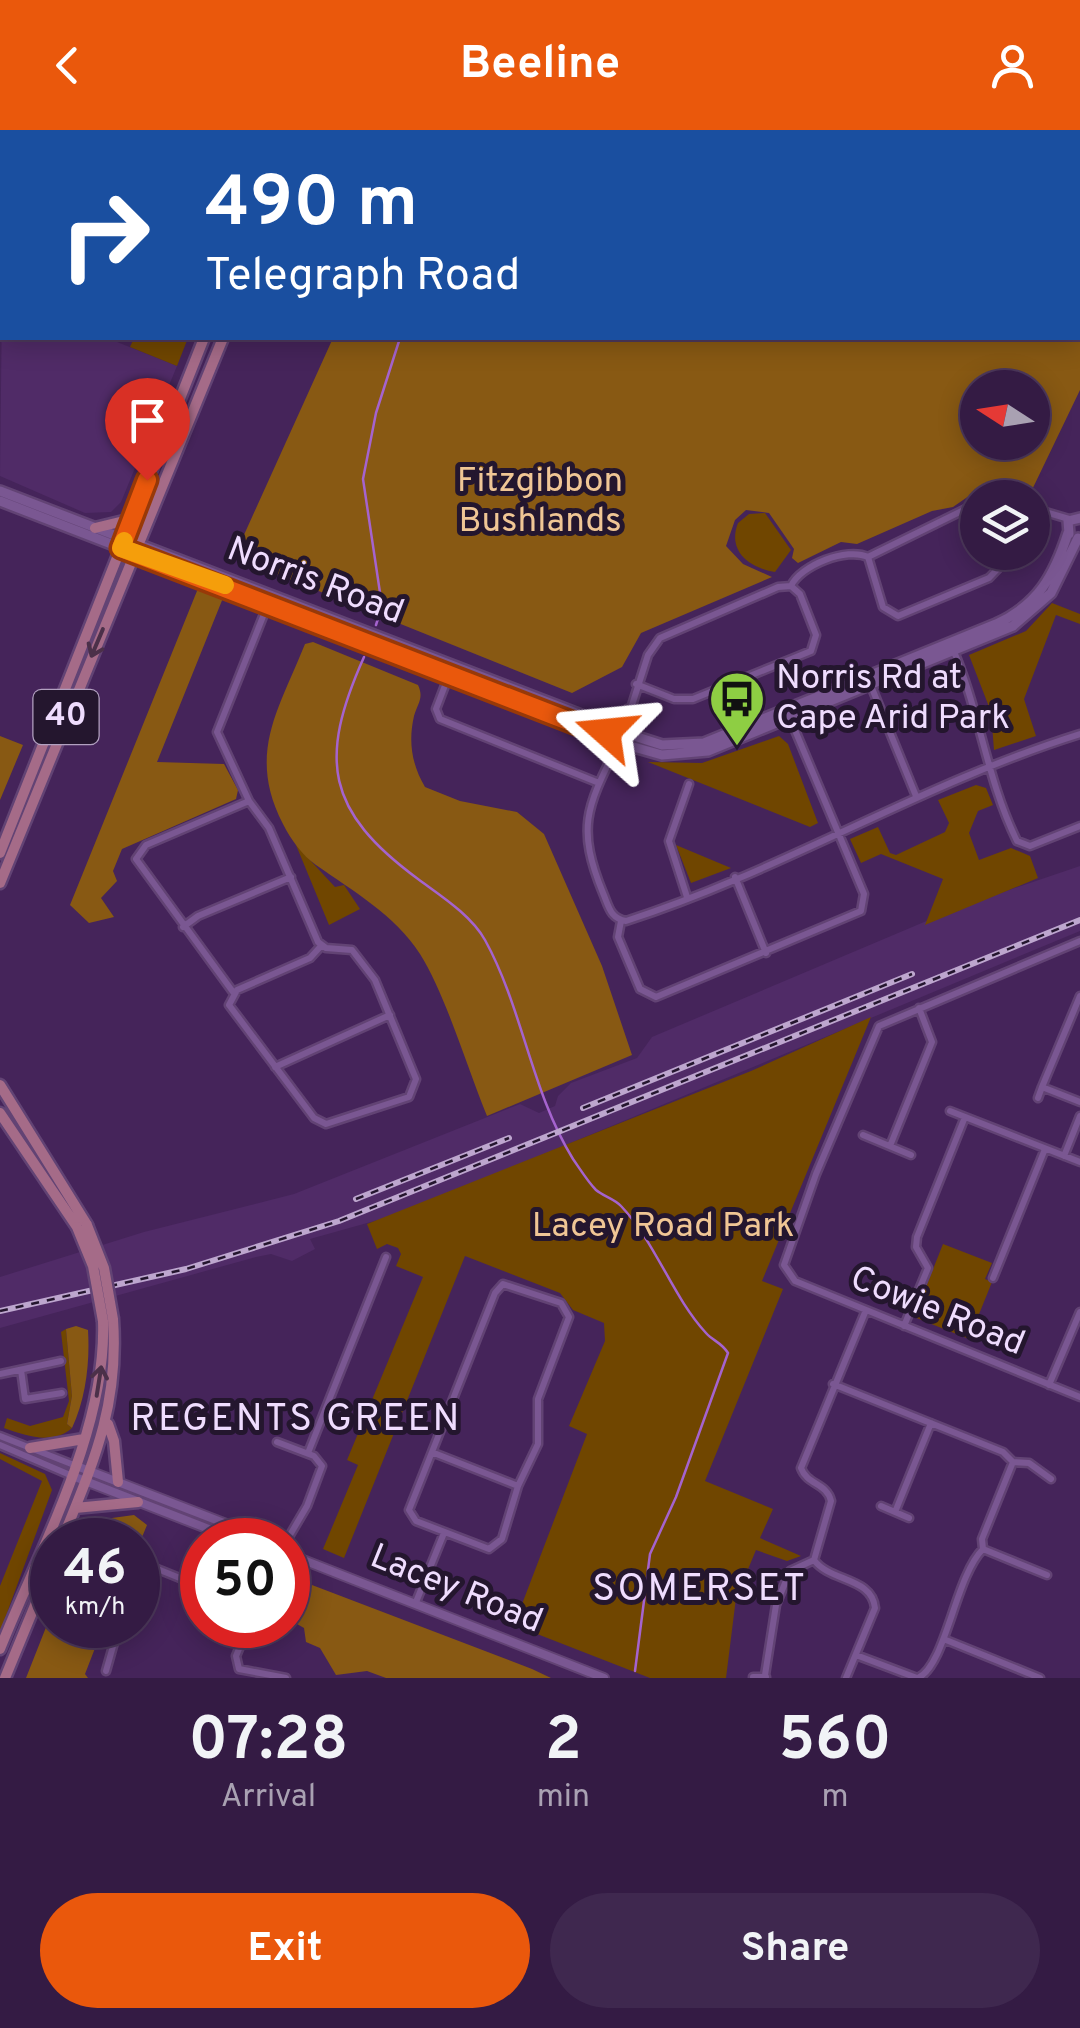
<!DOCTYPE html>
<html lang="en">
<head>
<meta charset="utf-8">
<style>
	body { margin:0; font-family:Overpass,sans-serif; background:#3f284f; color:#f1f3f6; height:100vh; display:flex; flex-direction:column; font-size:38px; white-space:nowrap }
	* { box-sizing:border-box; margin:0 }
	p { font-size:32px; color:#a9a1b2 }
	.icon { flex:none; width:55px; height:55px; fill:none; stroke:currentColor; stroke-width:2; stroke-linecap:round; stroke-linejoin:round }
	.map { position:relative; height:1548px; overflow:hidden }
	.sheet { display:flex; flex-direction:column; background:#341b44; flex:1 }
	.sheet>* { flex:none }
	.top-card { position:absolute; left:0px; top:0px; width:1080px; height:210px; box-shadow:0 5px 25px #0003,0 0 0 2px #4e395d; background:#1a4fa0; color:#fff; overflow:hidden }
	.needle { width:65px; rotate:282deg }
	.buttons { position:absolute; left:960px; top:240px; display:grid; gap:20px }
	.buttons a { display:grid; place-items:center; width:90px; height:90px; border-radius:50%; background:#341b44; box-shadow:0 5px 25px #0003,0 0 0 2px #4e395d; font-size:50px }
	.speed { position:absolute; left:30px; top:1388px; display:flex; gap:20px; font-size:50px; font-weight:700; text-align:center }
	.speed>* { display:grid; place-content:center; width:130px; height:130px; border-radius:50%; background:#341b44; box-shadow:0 5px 25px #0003,0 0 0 2px #4e395d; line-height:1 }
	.speed small { font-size:25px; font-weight:400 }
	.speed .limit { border:15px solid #d22; background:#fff; color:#111 }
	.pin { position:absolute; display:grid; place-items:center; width:85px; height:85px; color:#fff; margin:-102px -42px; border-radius:50% 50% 50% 0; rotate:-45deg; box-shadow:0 0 10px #0007 }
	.pin .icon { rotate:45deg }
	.me { position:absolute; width:110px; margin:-55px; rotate:288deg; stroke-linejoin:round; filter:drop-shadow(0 0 8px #0008) }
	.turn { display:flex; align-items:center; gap:35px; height:210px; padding:0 40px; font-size:45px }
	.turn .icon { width:130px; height:130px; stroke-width:2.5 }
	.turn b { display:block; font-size:70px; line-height:85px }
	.eta { display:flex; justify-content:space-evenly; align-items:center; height:170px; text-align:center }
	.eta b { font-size:60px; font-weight:700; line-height:70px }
	.button { display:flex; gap:20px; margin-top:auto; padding:20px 40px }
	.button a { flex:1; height:115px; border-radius:60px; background:#ea580c; color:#fff; font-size:40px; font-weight:700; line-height:115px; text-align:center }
	.button a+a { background:#3f284f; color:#f1f3f6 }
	header { display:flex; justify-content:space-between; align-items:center; height:130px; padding:0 40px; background:#ea580c; color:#fff; font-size:45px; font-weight:700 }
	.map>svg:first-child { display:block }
	.built { fill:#502b67 }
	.green { fill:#704600 }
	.forest { fill:#885913; fill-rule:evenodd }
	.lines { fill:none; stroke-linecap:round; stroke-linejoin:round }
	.stream { stroke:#a563ce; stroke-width:2.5 }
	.minor-casing { stroke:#624374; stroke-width:11 }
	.tertiary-casing { stroke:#624374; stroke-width:12 }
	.secondary-casing { stroke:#624374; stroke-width:14 }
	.primary-casing { stroke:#624374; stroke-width:15 }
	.minor { stroke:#7a5792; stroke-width:6 }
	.tertiary { stroke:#7a5792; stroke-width:8 }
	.secondary { stroke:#7a5792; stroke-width:9 }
	.primary { stroke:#a56b88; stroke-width:10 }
	.rail-casing { stroke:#bda6ce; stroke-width:6 }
	.rail { stroke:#24162e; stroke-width:2.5; stroke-dasharray:8; stroke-linecap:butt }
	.primary-bridge-casing { stroke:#624374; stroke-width:15; stroke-linecap:butt }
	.primary-bridge { stroke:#a56b88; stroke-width:10 }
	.oneway { stroke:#4b3049 }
	.route-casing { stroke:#983908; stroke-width:25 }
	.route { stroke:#ea580c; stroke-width:18 }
	.slow { stroke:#f59e0b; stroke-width:18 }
	.labels { text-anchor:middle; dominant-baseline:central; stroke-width:10; stroke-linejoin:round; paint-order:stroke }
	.shield { fill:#24162e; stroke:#b2a1c0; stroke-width:2.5 }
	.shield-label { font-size:32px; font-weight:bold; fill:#efdcfe }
	.park-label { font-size:35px; fill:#f0c695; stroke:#24162e }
	.street-label { font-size:35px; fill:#efdcfe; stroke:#24162e }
	.poi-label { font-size:35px; fill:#efdcfe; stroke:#24162e; text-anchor:start }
	.neighbourhood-label { font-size:38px; letter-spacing:2.5px; fill:#efdcfe; stroke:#24162e }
</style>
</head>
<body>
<header><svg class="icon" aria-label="back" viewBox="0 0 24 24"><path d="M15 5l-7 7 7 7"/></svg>Beeline<svg class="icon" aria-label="person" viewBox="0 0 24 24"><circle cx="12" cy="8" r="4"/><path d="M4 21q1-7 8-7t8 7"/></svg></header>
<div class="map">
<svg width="1080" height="1548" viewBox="0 0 1080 1548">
	<rect width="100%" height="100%" fill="#45245a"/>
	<path class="built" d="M2,169V208H107L177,236L121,372L111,382L85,383L0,346Z
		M1080,736V801L503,1041L385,1088L310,1109L315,1119L292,1131L271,1124L256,1127L0,1198V1147L144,1102L294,1064L520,974L539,983L555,976L558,966L571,953L637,928L652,907L962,776Z"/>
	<path class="green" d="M134,208H188L177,236L130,217Z
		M765,383L791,420L775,442C749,438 727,421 738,393L749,384Z
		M1052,473L1080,484V494L1056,485L1024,569L1036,606L994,620L991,582L969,525L1026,501Z
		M779,606L788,614L818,693L810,697L648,632L702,633Z
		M976,655L986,658L993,675L978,681L969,703L979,730L1011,718L1030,726L1038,748L925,795L943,749L881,724L861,733L850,709L878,697L890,723L896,725L945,702L949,693L938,670Z
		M296,715L335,757L344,755L360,779L329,795Z
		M676,715L731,738L691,753Z
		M871,887L762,1151L783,1159L705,1351L773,1379L760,1408L801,1426L787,1431L756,1420L736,1468L726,1548H650L514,1495L587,1304L569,1296L605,1211L604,1193L573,1180L560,1163L465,1126L344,1428L323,1419L358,1335L347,1330L423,1147L396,1136L401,1124L398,1118L387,1114L377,1119L367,1094L751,941Z
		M943,1114L992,1133L985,1149L992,1152L969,1209L914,1187Z
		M66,1199L72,1266L67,1294L72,1298C53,1315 26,1306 4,1298L7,1288L30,1296L63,1287L69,1271L61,1202Z
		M0,1323L45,1344L52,1360L0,1502V1456L42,1351L0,1329Z"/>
	<path class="forest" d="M716,0H1080V260L1029,366L1000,356L979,359L953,377L932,381L857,414L841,412L798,433L792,428L794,419L769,383L746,380L735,390L726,416L743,434L772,447L641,503L622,537L572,563L234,427L333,208H1078V2H710ZM978,258H1032V312H978Z
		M199,456L225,463L157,632L224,634L238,660L236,669L122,719L113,741L117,751L101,768L114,787L89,793L70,775Z
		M313,512L418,555C424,568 418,573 414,586C408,612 412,635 425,657L460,671L517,682L544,704L602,836L632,925L487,986C468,940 445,863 420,824C395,785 353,761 316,735C302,725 291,710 283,694C247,624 278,581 305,514Z
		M0,606L23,615L0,670Z
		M76,1196L88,1200C90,1232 86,1268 72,1298L67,1294L72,1266L66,1199Z
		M134,1385L147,1395L138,1417V1410H80L90,1391Z
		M312,1455L532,1539L551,1548H386L367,1541L336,1545L320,1518L306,1512L304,1498L297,1494Z
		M52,1482V1495H104L85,1544L88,1548H26Z"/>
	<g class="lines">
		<path class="stream" d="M356,2L357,0
			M531,2L532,0
			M376,495L382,476L363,349L376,283L400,208
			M364,527C318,630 326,681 418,749C441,766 471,785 485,810C523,879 531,961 573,1029C580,1039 588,1052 596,1060C603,1066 615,1069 621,1076C656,1113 672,1166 706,1203C713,1211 721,1212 728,1223L676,1367L650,1424L635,1541"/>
		<g class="minor-casing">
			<path id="minor" d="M28,0V2
				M0,110L2,106
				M1032,378L1069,389
				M868,427L883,477L898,486L989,448L1014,422
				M868,427L978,373
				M791,456C801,435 847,417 868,427
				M952,517C980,581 986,648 1017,711L1030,716L1080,696
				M449,545L436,579L440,589L599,653
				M869,551L916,666
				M636,554L674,569H693L811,521L816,505L800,464L791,456
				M616,594L627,579
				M625,597L648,525L660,508L778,457L791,456
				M617,616C587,677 576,697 603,763C609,777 610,788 626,791C782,741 923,653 1080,604
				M608,629V613
				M249,671L269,698L318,812L326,818L352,820L375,850L416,949L409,967L326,994L314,988L229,875L237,860L310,828L321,816
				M735,747L766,823
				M687,767L669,711L689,654
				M621,791L618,807L640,859L656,867L861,781L864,764L789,586
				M183,797L198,786L291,747
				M1080,811L879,896L816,1044L784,1135L795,1151L1080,1267
				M233,862L136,729L146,715L249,671L217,602L268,474
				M1080,866L1042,957L1080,972
				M275,937L390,885
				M1038,968L1042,957
				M950,981L1080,1032
				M863,1005L911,1025
				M890,1016L932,912L919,878
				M1064,1026L1080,986
				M993,1148L1045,1019
				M503,1154L561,1173L569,1187L538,1269V1314L518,1356L502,1409L489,1419L416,1391L409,1380L495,1163Z
				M904,1196L928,1138L916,1117L917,1107L965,987
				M21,1240L25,1269L62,1263
				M0,1244L61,1231
				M833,1254L1003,1322L1013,1332L982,1409L983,1419C955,1447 946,1535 918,1548
				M1049,1255L1080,1182
				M0,1306L74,1335
				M277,1312L314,1326L322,1336L307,1376L287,1410
				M0,1315L70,1345
				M308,1323L386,1127
				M434,1323L518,1356
				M1013,1332L1029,1333L1051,1349
				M881,1376L909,1388
				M895,1382L931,1293
				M983,1419L1047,1445
				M138,1450L141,1442L155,1438L202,1457
				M416,1472L444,1403
				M288,1490H290
				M249,1495L236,1526L239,1539L286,1548
				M946,1510L1040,1548
				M856,1525L917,1548
				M106,1541L119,1495
				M765,1545L776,1475L790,1441L814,1430
				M753,1547H766
				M846,1548L875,1478C872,1447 830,1452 814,1430L831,1371C827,1353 807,1355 801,1338L866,1180"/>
		</g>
		<g class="tertiary-casing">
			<path id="tertiary" d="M74,1335L242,1400L254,1410
				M70,1345L237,1410
				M288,1424L604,1548"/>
		</g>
		<g class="secondary-casing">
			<path id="secondary" d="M0,361L610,596
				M0,371L605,605
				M1069,404L1068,391L1080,388
				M605 605a11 11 0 1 1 22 0a11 11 0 1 1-22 0Z
				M628,604L662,615L704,613L996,494C1038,475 1054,446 1068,403
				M623,614L662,625L708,621L1013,496L1051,463L1078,408"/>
		</g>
		<g class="primary-casing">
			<path id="primary" d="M285,2L286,0
				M309,2L310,0
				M95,398L132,389
				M0,723L204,208
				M0,753L223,208
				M0,955L87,1095
				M0,983L77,1097
				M108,1294L114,1311L118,1352
				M30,1318L84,1309
				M75,1378L138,1372
				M62,1410C94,1331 119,1276 113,1189
				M0,1519C40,1419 107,1300 103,1191
				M5,1548L52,1434"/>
		</g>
		<use href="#minor" class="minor"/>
		<use href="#tertiary" class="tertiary"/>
		<use href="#secondary" class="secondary"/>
		<use href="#primary" class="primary"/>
		<g class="rail-casing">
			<path id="rail" d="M583,978L912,844
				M356,1069L509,1008
				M0,1181L186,1139L339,1091L1080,790"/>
		</g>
		<use href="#rail" class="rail"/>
		<g class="primary-bridge-casing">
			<path id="primary-bridge" d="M87,1095L104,1138L113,1189
				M77,1097L93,1136L103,1191"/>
		</g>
		<use href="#primary-bridge" class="primary-bridge"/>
	</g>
	<defs><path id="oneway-shaft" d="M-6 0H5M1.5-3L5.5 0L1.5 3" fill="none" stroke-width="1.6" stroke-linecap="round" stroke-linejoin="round" transform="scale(2.5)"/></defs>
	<g class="oneway">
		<use href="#oneway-shaft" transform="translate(97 513) rotate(113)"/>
		<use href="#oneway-shaft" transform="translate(99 1251) rotate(-81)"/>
	</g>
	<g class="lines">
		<g class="route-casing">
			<path id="route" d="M147,350L121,418L605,605L606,602"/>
		</g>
		<use href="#route" class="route"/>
		<path class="slow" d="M124,411L121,418L225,455"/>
	</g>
	<defs>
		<g id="bus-pin" transform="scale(2.875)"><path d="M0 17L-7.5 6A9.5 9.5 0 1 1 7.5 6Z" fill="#8ece43" stroke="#24162e"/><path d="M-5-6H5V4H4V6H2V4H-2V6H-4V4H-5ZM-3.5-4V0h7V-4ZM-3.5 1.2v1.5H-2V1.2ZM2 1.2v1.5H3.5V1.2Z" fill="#111"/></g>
	</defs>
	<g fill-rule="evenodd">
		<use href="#bus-pin" x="737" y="569"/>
	</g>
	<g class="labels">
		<rect class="shield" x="33.5" y="560" width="65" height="54" rx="8"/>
		<g class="shield-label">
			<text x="66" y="587">40</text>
		</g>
		<g class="park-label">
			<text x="540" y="352">Fitzgibbon<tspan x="540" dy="40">Bushlands</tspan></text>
			<text x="663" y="1097">Lacey Road Park</text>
		</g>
		<g class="street-label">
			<text transform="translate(315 452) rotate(21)">Norris Road</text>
			<text transform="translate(937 1182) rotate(22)">Cowie Road</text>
			<text transform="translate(456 1460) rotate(22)">Lacey Road</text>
		</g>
		<g class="poi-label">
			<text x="776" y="549">Norris Rd at<tspan x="776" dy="40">Cape Arid Park</tspan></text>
		</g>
		<g class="neighbourhood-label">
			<text x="296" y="1290">REGENTS GREEN</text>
			<text x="700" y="1460">SOMERSET</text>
		</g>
	</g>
</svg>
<div class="buttons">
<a><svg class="needle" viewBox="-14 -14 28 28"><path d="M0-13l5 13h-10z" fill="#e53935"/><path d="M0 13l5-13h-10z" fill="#a9a1b2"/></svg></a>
<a><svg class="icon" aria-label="layers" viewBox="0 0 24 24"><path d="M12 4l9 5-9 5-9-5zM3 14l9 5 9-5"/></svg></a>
</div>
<div class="speed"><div>46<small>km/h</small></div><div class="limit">50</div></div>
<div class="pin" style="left:147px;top:350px;background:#d93025"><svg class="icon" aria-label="arrive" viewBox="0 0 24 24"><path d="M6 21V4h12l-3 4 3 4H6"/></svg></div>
<svg class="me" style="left:606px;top:602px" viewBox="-20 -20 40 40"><path d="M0-17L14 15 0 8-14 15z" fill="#ea580c" stroke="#fff" stroke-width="4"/></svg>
<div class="top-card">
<div class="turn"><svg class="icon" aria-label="right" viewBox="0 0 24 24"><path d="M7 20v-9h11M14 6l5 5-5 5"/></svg><div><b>490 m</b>Telegraph Road</div></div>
</div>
</div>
<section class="sheet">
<div class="eta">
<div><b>07:28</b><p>Arrival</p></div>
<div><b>2</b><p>min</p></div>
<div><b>560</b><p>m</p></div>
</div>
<div class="button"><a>Exit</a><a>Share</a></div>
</section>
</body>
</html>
